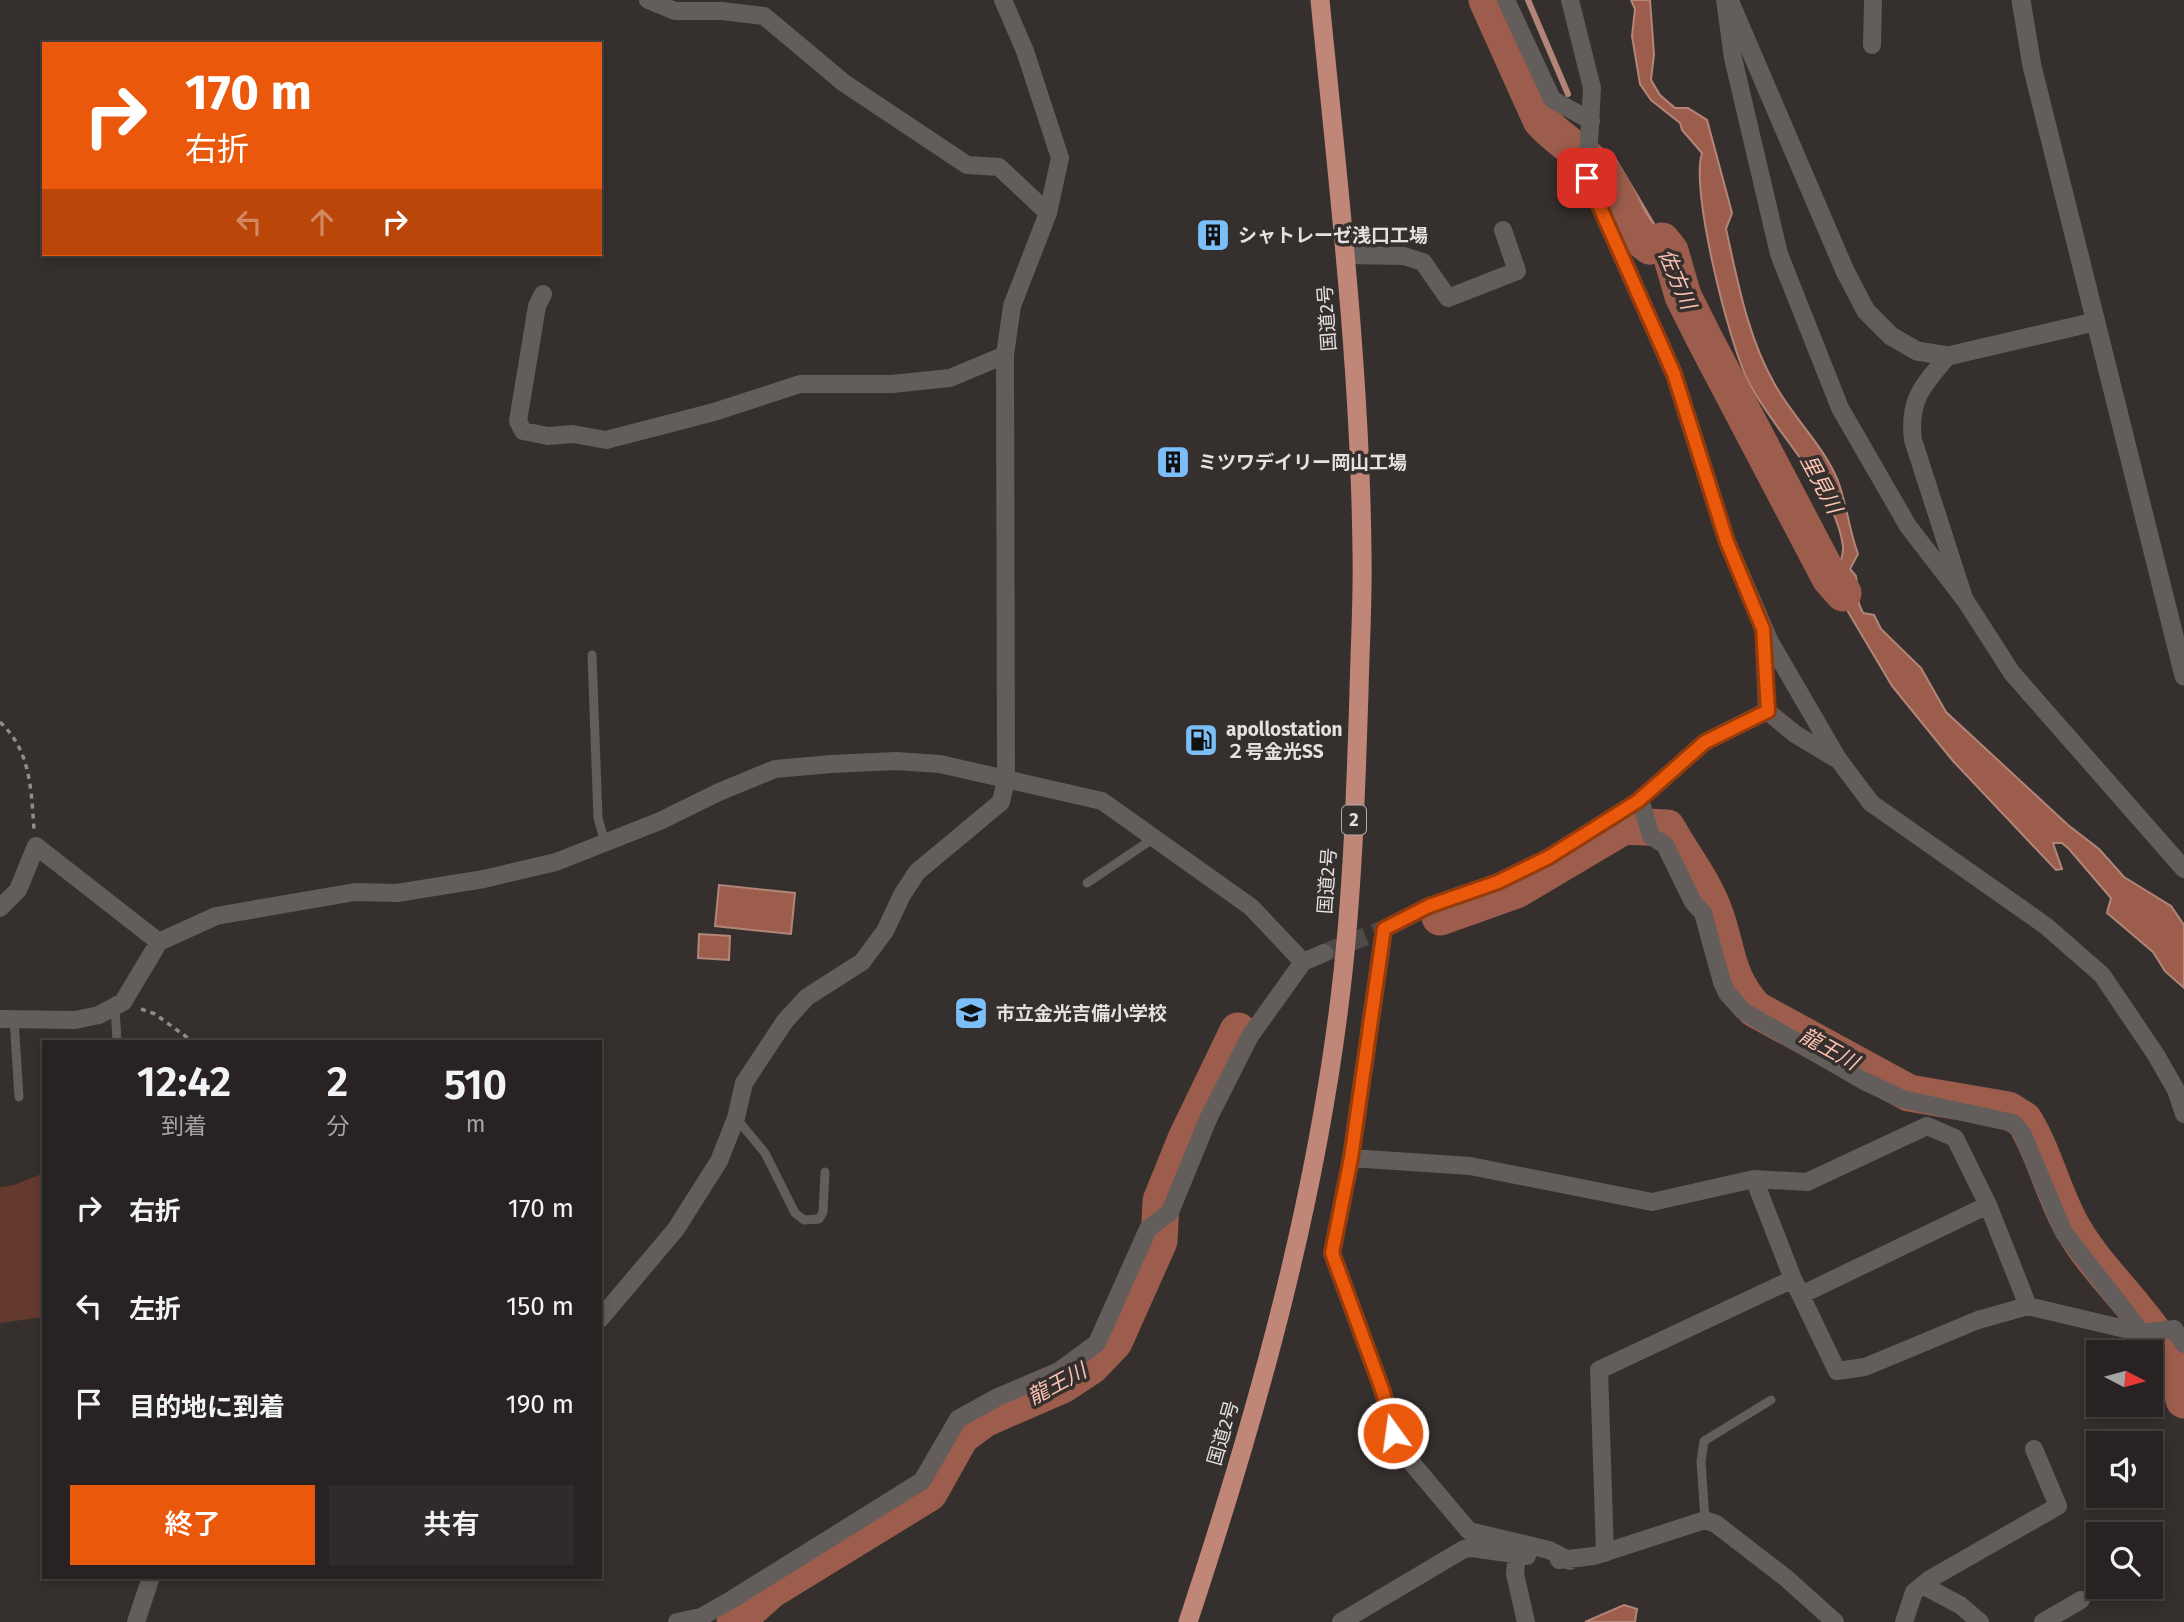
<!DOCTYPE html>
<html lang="ja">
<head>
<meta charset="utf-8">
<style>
	body { margin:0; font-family:"Fira Sans","Noto Sans JP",sans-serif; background:#302b2a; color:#f1f3f6; height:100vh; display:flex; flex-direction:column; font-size:26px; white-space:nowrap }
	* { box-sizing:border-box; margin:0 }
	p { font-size:23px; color:#a5a4a5 }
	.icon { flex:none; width:38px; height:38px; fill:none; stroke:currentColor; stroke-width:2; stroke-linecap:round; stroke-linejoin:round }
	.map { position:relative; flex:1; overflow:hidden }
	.drawer { position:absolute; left:42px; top:1040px; width:560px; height:539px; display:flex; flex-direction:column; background:#282322; border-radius:0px; box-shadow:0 4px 10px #0003,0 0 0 2px #444040 }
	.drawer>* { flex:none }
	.top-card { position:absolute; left:42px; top:42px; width:560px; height:214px; border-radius:0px; box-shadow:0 4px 10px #0003,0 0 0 2px #444040; background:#ea580c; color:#fff; overflow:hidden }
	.needle { width:46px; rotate:96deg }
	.fabs { position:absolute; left:2086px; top:1340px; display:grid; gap:14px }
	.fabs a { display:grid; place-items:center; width:77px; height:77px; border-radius:0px; background:#282322; box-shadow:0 4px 10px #0003,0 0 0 2px #444040; font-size:35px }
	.pin { position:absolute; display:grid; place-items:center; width:60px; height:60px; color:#fff; margin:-30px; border-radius:14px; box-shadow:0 4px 10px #0006 }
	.me { position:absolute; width:77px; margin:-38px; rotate:346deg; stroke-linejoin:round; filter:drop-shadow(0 0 5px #0008) }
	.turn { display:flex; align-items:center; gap:24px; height:147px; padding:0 28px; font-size:32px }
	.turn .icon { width:91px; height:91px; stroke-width:2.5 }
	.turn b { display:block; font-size:49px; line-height:60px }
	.lanes { display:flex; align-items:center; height:66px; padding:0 28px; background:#0003; justify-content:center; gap:35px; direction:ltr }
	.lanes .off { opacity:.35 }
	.eta { display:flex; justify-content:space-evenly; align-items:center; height:119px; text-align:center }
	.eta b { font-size:42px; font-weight:600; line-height:49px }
	.button { display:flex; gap:14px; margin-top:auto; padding:14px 28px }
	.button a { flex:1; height:80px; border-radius:0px; background:#ea580c; color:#fff; font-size:28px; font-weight:600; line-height:80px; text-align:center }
	.button a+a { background:#302b2a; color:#f1f3f6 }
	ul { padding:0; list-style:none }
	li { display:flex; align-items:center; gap:21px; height:98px; padding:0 28px }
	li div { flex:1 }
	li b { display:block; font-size:26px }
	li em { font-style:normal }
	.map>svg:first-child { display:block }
	.green { fill:#64392e }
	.water { fill:#9c5d4c; stroke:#b28578; stroke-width:2 }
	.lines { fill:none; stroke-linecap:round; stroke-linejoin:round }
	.stream { stroke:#b28578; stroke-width:6 }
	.river { stroke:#9c5d4c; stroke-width:37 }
	.minor-tunnel { stroke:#4f4a48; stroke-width:18; stroke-dasharray:18 9; stroke-linecap:butt }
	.path { stroke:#908c8a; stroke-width:3.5; stroke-dasharray:5 5; stroke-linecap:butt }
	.service { stroke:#635d5b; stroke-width:9 }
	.minor { stroke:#635d5b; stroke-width:18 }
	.tertiary { stroke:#635d5b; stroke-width:19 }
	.trunk { stroke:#c08677; stroke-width:19 }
	.route-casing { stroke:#983908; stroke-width:18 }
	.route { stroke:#ea580c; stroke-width:12 }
	.labels { text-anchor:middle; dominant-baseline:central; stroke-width:7; stroke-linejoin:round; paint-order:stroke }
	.shield { fill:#352f2d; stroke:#b0acaa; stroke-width:2 }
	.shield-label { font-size:18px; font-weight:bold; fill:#e4e1df }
	.poi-label { font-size:19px; font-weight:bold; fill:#e4e1df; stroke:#352f2d; text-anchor:start }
	.street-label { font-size:19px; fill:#e4e1df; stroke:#352f2d }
	.water-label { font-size:21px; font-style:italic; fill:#fcc2b2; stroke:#352f2d }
</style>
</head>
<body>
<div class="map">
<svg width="2184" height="1622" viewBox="0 0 2184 1622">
	<rect width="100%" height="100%" fill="#352f2d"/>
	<path class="green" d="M44,1173V1317L0,1323V1187L14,1185Z"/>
	<path class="water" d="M1631,0H1650L1654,54L1651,80L1660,95L1675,108H1688L1707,120L1732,213L1726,229C1738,282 1747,335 1774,383C1793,418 1823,444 1838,481C1847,505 1849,530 1858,554L1850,569L1856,576L1859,604L1863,613L1874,615L1881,629L1921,668L1946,712L2068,825L2099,849L2124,877L2171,906L2184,925V988L2165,971L2153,952L2107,913L2111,898L2069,849L2062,843H2053L2062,869L2056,870L1953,761L1892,686L1828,578L1833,576C1838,567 1844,557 1843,546C1835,488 1774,432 1748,381C1729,343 1690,190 1702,153L1682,130L1680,123L1651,100L1640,84L1632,36L1635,9Z
		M719,885L795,893L791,934L715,926Z
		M699,934L730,936L729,960L698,958Z
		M1624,1605L1637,1609L1635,1622H1585Z"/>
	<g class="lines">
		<path class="stream" d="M1528,0L1568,94
			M1611,155L1662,241"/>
		<path class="river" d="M1487,0L1541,120C1559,141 1585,154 1603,173C1621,194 1623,227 1650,246L1662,241L1670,251L1683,296L1704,338L1830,578L1843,593
			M1440,917L1516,890L1624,826L1667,828C1682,855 1705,884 1715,914C1729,953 1725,975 1755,1009L1909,1093L2008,1110L2024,1120C2044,1152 2053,1193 2072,1227C2107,1288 2170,1328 2184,1400
			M735,1622L771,1590L929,1493L961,1436L984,1419L1062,1385L1091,1366L1114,1342L1159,1241L1161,1201L1186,1139L1238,1031"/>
		<path class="minor-tunnel" d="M1324,953L1384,929"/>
		<path class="path" d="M0,722C31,751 31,789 34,829
			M141,1009L155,1014L192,1041"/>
		<path class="service" d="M592,655L598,818L605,843
			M1087,883L1154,838
			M115,1007L117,1041
			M14,1019L19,1097
			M736,1118L765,1153L795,1213L804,1220L819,1219L823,1212L825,1172
			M1705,1520L1701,1461L1704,1441L1771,1400"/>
		<path class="minor" d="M648,0L675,11H722L764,16L844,83L967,165L999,167L1048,213
			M1506,0L1552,99L1591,121
			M1570,0L1592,88L1587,178L1674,374L1727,542L1770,642L1838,759L1871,803L2046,926L2102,975L2156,1055L2176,1090L2184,1114
			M1725,0L1733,58L1779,254L1840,408L1908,526L1965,600L2012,673L2184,869
			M1872,45L1873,0
			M1345,255L1404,256L1423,262L1448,298L1517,271L1503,230
			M543,294L537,306L518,421L523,431L548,436L573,434L606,440L714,412L800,384H892L950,378L1005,355
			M1948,356C1923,385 1908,400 1913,440L1963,595
			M1764,639L1767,711
			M1640,799L1651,836L1665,845L1693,902L1703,913L1722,982L1727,993L1743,1011L1864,1081L1902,1099L2013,1123L2022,1133L2064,1233L2142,1333
			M0,908L18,890L36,846L159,942
			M0,1019L75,1020L99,1015L123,1002L159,942L216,916L355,892L397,893L484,879L556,862L660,821L719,792L775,769L831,764L896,761L940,764L1102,801L1251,907L1303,962
			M1351,1158L1470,1166L1652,1202L1754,1179
			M1793,1279L1754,1179L1807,1182L1927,1126L1955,1138L1988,1205
			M1801,1295L1988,1205L2028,1306
			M600,1319L676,1229L719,1161L736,1118L744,1083L785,1021L807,997L862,962L885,931L902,895L917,872L1001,802L1006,780L1005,355L1012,306L1048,213L1060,158L1025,51L1003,0
			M1605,1553L1599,1370L1793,1279L1837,1371L1865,1367L1978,1320L2028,1306L2142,1333L2174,1329L2184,1344
			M1517,1554L1515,1574L1526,1622
			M1559,1560L1594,1556L1705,1520L1716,1524L1786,1578L1835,1622
			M1570,1561L1549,1550L1469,1531L1405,1455L1393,1433L1383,1392L1332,1253L1351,1158L1384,929L1429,906L1498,882L1549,857L1638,801L1705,742L1767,711L1795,734L1835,758
			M1922,1585L1960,1605L1980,1622
			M136,1622L151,1577
			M677,1622L701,1617L731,1600L922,1481L958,1419L998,1397L1059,1371L1097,1343L1148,1229L1170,1212L1209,1117L1250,1036L1303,962L1324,953
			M1341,1622L1464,1549L1472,1548L1527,1556
			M1904,1622L1914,1592L1930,1579L2058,1506L2034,1449
			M2043,1622L2081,1600"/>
		<path class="tertiary" d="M1729,0L1845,271L1866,311L1891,336L1917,351L1948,356L2094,322
			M2021,0L2032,66L2184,676"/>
		<path class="trunk" d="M1188,1622C1258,1411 1319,1194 1343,972C1353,879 1356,786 1359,692C1360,645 1363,598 1362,552C1360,367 1338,183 1320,0"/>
	</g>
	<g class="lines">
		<g class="route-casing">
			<path id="route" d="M1393,1433L1383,1392L1332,1253L1351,1158L1384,929L1429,906L1498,882L1549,857L1638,801L1705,742L1768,711L1763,629L1727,542L1674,374L1587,178"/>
		</g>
		<use href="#route" class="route"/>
	</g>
	<defs>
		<g id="building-square" transform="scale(1.75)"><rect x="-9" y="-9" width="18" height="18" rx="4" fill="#7bbef8" stroke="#352f2d"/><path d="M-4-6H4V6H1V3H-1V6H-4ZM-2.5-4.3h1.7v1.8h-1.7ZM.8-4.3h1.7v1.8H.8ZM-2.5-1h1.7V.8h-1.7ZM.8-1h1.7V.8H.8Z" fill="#111"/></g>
		<g id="fuel-square" transform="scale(1.75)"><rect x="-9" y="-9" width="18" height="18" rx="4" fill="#7bbef8" stroke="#352f2d"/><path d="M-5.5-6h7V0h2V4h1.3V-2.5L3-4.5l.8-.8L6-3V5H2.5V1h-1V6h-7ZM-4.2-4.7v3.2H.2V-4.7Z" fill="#111"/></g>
		<g id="school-square" transform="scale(1.75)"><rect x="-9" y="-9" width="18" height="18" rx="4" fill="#7bbef8" stroke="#352f2d"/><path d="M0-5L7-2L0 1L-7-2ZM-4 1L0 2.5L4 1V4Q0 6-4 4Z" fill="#111"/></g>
	</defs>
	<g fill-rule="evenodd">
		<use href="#building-square" x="1213" y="235"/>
		<use href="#building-square" x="1173" y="462"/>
		<use href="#fuel-square" x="1201" y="740"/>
		<use href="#school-square" x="971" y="1013"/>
	</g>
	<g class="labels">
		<rect class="shield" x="1342" y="805.5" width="24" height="29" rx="5"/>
		<g class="shield-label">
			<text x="1354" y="820">2</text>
		</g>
		<g class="poi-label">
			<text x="1238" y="235">シャトレーゼ浅口工場</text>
			<text x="1198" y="462">ミツワデイリー岡山工場</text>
			<text x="1226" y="729">apollostation<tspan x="1226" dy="22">２号金光SS</tspan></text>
			<text x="996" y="1013">市立金光吉備小学校</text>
		</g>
		<g class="street-label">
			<text transform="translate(1327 318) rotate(-94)">国道2号</text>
			<text transform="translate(1327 881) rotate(-86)">国道2号</text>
			<text transform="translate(1223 1433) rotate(-74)">国道2号</text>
		</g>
		<g class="water-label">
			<text transform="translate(1677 279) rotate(67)">佐方川</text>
			<text transform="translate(1821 484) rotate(62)">里見川</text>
			<text transform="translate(1829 1049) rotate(29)">龍王川</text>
			<text transform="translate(1057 1384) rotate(-28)">龍王川</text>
		</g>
	</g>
</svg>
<div class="fabs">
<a><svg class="needle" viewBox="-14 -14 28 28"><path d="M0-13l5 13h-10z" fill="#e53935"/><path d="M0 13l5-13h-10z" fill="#a5a4a5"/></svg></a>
<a><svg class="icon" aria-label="sound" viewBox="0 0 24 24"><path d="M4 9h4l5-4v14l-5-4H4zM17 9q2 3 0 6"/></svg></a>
<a><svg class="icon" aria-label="search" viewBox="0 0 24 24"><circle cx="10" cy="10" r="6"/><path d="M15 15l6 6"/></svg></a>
</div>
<div class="pin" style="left:1587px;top:178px;background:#d93025"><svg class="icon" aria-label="arrive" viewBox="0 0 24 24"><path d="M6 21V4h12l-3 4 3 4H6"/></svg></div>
<svg class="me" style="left:1393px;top:1433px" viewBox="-20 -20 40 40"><circle r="17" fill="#ea580c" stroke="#fff" stroke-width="3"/><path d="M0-11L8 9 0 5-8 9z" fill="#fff"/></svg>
<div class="top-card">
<div class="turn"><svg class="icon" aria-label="right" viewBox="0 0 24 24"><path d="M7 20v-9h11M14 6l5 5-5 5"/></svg><div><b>170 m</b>右折</div></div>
<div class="lanes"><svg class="icon off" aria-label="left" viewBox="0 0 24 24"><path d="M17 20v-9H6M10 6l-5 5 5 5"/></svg><svg class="icon off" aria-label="ahead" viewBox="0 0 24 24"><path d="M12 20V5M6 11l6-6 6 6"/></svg><svg class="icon" aria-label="right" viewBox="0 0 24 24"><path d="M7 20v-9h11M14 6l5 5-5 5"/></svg></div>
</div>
<section class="drawer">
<div class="eta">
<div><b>12:42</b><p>到着</p></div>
<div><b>2</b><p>分</p></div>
<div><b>510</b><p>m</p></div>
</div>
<ul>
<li><svg class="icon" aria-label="right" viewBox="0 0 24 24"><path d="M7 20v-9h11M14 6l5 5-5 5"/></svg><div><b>右折</b></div><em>170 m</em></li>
<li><svg class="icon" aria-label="left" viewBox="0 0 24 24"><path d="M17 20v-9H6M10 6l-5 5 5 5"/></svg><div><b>左折</b></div><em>150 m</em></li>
<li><svg class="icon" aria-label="arrive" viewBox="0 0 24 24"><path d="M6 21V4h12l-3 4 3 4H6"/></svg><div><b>目的地に到着</b></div><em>190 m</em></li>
</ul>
<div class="button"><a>終了</a><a>共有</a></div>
</section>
</div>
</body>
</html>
